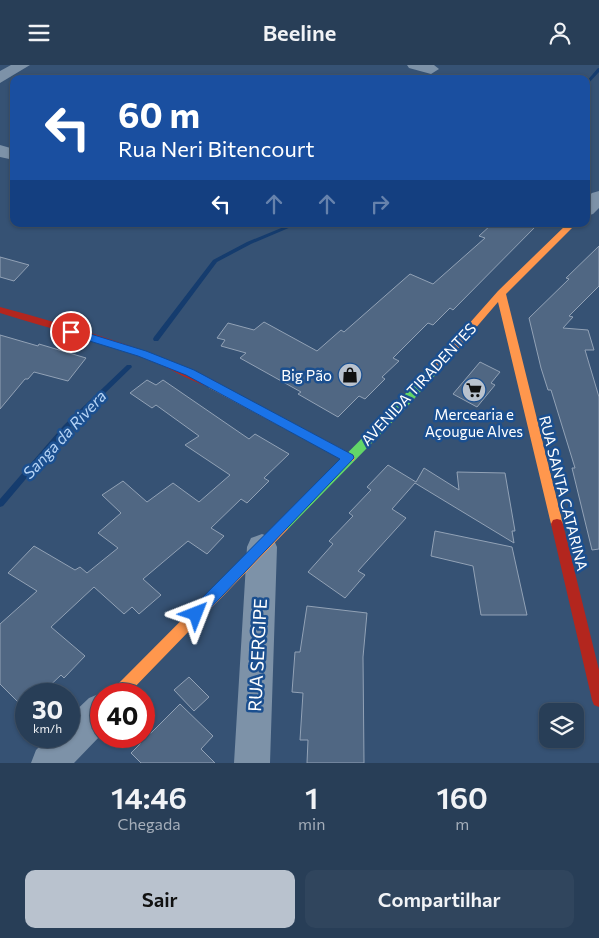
<!DOCTYPE html>
<html lang="pt">
<head>
<meta charset="utf-8">
<style>
	body { margin:0; font-family:Commissioner,sans-serif; background:#30455d; color:#f1f3f6; height:100vh; display:flex; flex-direction:column; font-size:19px; white-space:nowrap }
	* { box-sizing:border-box; margin:0 }
	p { font-size:16px; color:#a5aeba }
	.icon { flex:none; width:28px; height:28px; fill:none; stroke:currentColor; stroke-width:2; stroke-linecap:round; stroke-linejoin:round }
	.map { position:relative; height:698px; overflow:hidden }
	.panel { display:flex; flex-direction:column; background:#283e57; flex:1 }
	.panel>* { flex:none }
	.hud { position:absolute; left:10px; top:10px; width:580px; height:152px; border-radius:10px; box-shadow:0 1px 4px #0004,0 0 0 1px #44576d; background:#1a4fa0; color:#fff; overflow:hidden }
	.buttons { position:absolute; left:539px; top:638px; display:grid; gap:10px }
	.buttons a { display:grid; place-items:center; width:45px; height:45px; border-radius:10px; background:#283e57; box-shadow:0 1px 4px #0004,0 0 0 1px #44576d; font-size:25px }
	.speed { position:absolute; left:15px; top:618px; display:flex; gap:10px; font-size:25px; font-weight:700; text-align:center }
	.speed>* { display:grid; place-content:center; width:65px; height:65px; border-radius:50%; background:#283e57; box-shadow:0 1px 4px #0004,0 0 0 1px #44576d; line-height:1 }
	.speed small { font-size:12px; font-weight:400 }
	.speed .limit { border:8px solid #d22; background:#fff; color:#111 }
	.pin { position:absolute; display:grid; place-items:center; width:42px; height:42px; color:#fff; margin:-21px; border:2px solid #fff; border-radius:50%; box-shadow:0 1px 5px #0007 }
	.me { position:absolute; width:55px; margin:-28px; rotate:45deg; stroke-linejoin:round; filter:drop-shadow(0 0 4px #0008) }
	.turn { display:flex; align-items:center; gap:18px; height:105px; padding:0 25px; font-size:22px }
	.turn .icon { width:65px; height:65px; stroke-width:2.5 }
	.turn b { display:block; font-size:35px; line-height:42px }
	.lanes { display:flex; align-items:center; height:48px; padding:0 25px; background:#0003; justify-content:center; gap:25px; direction:ltr }
	.lanes .off { opacity:.35 }
	.eta { display:flex; justify-content:space-evenly; align-items:center; height:85px; text-align:center }
	.eta b { font-size:30px; font-weight:600; line-height:35px }
	.primary-button { display:flex; gap:10px; margin-top:auto; padding:10px 25px }
	.primary-button a { flex:1; height:58px; border-radius:10px; background:#b9c2ce; color:#111; font-size:20px; font-weight:600; line-height:58px; text-align:center }
	.primary-button a+a { background:#30455d; color:#f1f3f6 }
	header { display:flex; justify-content:space-between; align-items:center; height:65px; padding:0 25px; background:#283e57; font-size:22px; font-weight:600 }
	.map>svg:first-child { display:block }
	.lines { fill:none; stroke-linecap:round; stroke-linejoin:round }
	.stream { fill:#153c6e; fill-rule:evenodd }
	.building { fill:#506783; stroke:#92a2b6 }
	.street { fill:#7d92a8; fill-rule:evenodd }
	.fast { fill:#63d668; fill-rule:evenodd }
	.slow { fill:#ff974d; fill-rule:evenodd }
	.jam { fill:#b3261e; fill-rule:evenodd }
	.route { fill:#1a73e8; stroke:#114b97 }
	.labels { text-anchor:middle; dominant-baseline:central; stroke-width:5; stroke-linejoin:round; paint-order:stroke }
	.poi-label { font-size:15px; fill:#fff; stroke:#1b4f8f; text-anchor:end }
	.street-label { font-size:15px; fill:#fff; stroke:#1b4f8f }
	.water-label { font-size:16px; font-style:italic; fill:#b5d3f5; stroke:#1b4f8f }
	.near-street-label { font-size:18px; fill:#fff; stroke:#1b4f8f }
</style>
</head>
<body>
<header><svg class="icon" aria-label="menu" viewBox="0 0 24 24"><path d="M4 6h16M4 12h16M4 18h16"/></svg>Beeline<svg class="icon" aria-label="person" viewBox="0 0 24 24"><circle cx="12" cy="8" r="4"/><path d="M4 21q1-7 8-7t8 7"/></svg></header>
<div class="map">
<svg width="599" height="698" viewBox="0 0 599 698">
	<rect width="100%" height="100%" fill="#365274"/>
	<g class="lines">
		<path class="stream" d="M598,3H599V7L586,21V17Z
			M291,159H298L251,179L217,197L158,276H154L153,274L154,272L213,195L247,177Z
			M127,300H131L132,302L68,364L3,441L0,442V434L64,360Z"/>
	</g>
	<path class="building" d="M492,159H538L453,245L450,243L433,260L428,258L393,293L399,296L382,312L385,314L365,334L359,331L338,352L298,329L301,327L240,293L246,288L221,281L225,275L217,273L228,258L254,265L264,257L317,286L341,265L344,267L410,209L433,219L485,173L479,171Z
		M599,181V221L569,251L573,252L563,263L588,265L594,285H585L599,332V484L592,485L572,403H575L551,325H548L541,303L529,253L569,214L566,213Z
		M0,192L29,200L14,216L0,212Z
		M0,270L38,281L39,279L86,293L68,316L34,307L28,314H25L0,344Z
		M480,297L500,307L491,318L495,320L477,342L453,329Z
		M147,315L156,320L163,315L249,374L255,369L289,389L264,413L269,416L247,438L241,434L211,463L224,471L207,489L188,476L143,514L161,530L139,549L132,542L124,549L94,522L51,562L85,591L64,613L61,610L41,629H26V645L0,619V559L37,526L8,508L34,481L75,505L80,502L87,508L118,483L98,468L121,448L102,430L123,416L147,437L173,418L199,437L230,410L185,380L199,371L156,340L152,343L130,328Z
		M388,400L416,417L424,403L459,425L457,407L505,408L515,466H512L514,478L415,418L392,444L406,453L358,506L365,510L345,533L308,507L333,479L329,476L353,451L349,448L371,425L367,422Z
		M435,466L512,482L527,550H481L473,501L431,491Z
		M307,541L367,548L363,592L364,698H307L308,675H300L303,628L292,627L295,587H300Z
		M189,612L209,632L194,646L174,625Z
		M180,639L213,671L201,684L215,698H141L131,688Z"/>
	<g class="lines">
		<path class="street" d="M11,0H30L0,18V6Z
			M407,0H434L439,4L431,9L409,3Z
			M0,80L14,84V95L0,92Z
			M599,126V143L593,149L586,151V133L592,128Z
			M262,469L273,473L277,482L270,698H234L247,482L251,473Z
			M101,628L104,629H101V670L74,698H31L36,685L50,671H69V652L89,633Z"/>
		<path class="fast" d="M434,300L438,301L439,304L438,307L406,343L287,465L283,466L279,465L277,461L279,457L398,337L430,301Z"/>
		<path class="slow" d="M567,159H576L506,229L563,459L561,463L557,464L553,463L551,459L498,237L438,307H430L429,304L498,226Z
			M213,316L353,390L355,393L353,396H345L209,323L208,320Z
			M283,456L287,457L289,461L287,465L128,629H111L113,624L279,457Z"/>
		<path class="jam" d="M0,242C74,262 148,283 217,317L218,320L217,323C208,325 172,305 161,300C109,278 54,265 0,248Z
			M557,454L561,455L563,459L599,605V642L594,640L592,635L551,459L553,455Z"/>
	</g>
	<path class="route" d="M71,263L146,286L194,305L353,390L354,393L201,553L196,555L191,553L189,549L191,544L340,394L186,310L138,291L67,269L66,267Z"/>
	<defs>
		<g id="shop-disc" transform="scale(1.25)"><circle r="9.5" fill="#b9c2ce" stroke="#1b4f8f"/><path d="M-5-2.5h2.3a2.7 3.5 0 0 1 5.4 0H5L5.5 6h-11ZM-1.5-2.5h3a1.5 2.3 0 0 0-3 0Z" fill="#111"/></g>
		<g id="supermarket-disc" transform="scale(1.25)"><circle r="9.5" fill="#b9c2ce" stroke="#1b4f8f"/><path d="M-6-5.5h2.5l.6 2H6L4.5 2H-2.5L-4.4-4H-6ZM-1.5 3.2a1.3 1.3 0 1 0 .1 0ZM3 3.2a1.3 1.3 0 1 0 .1 0Z" fill="#111"/></g>
	</defs>
	<g fill-rule="evenodd">
		<use href="#shop-disc" x="350" y="310"/>
		<use href="#supermarket-disc" x="474" y="325"/>
	</g>
	<g class="labels">
		<g class="poi-label">
			<text x="332" y="310">Big Pão</text>
			<text x="474" y="349" text-anchor="middle">Mercearia e<tspan x="474" dy="17">Açougue Alves</tspan></text>
		</g>
		<g class="street-label">
			<text transform="translate(418 319) rotate(-47)">AVENIDA TIRADENTES</text>
			<text transform="translate(564 428) rotate(76)">RUA SANTA CATARINA</text>
		</g>
		<g class="water-label">
			<text transform="translate(64 369) rotate(-47)">Sanga da Rivera</text>
		</g>
		<g class="near-street-label">
			<text transform="translate(257 590) rotate(-87)">RUA SERGIPE</text>
		</g>
	</g>
</svg>
<div class="buttons">
<a><svg class="icon" aria-label="layers" viewBox="0 0 24 24"><path d="M12 4l9 5-9 5-9-5zM3 14l9 5 9-5"/></svg></a>
</div>
<div class="speed"><div>30<small>km/h</small></div><div class="limit">40</div></div>
<div class="pin" style="left:71px;top:267px;background:#d93025"><svg class="icon" aria-label="arrive" viewBox="0 0 24 24"><path d="M6 21V4h12l-3 4 3 4H6"/></svg></div>
<svg class="me" style="left:196px;top:549px" viewBox="-20 -20 40 40"><path d="M0-17L14 15 0 8-14 15z" fill="#1a73e8" stroke="#fff" stroke-width="4"/></svg>
<div class="hud">
<div class="turn"><svg class="icon" aria-label="left" viewBox="0 0 24 24"><path d="M17 20v-9H6M10 6l-5 5 5 5"/></svg><div><b>60 m</b>Rua Neri Bitencourt</div></div>
<div class="lanes"><svg class="icon" aria-label="left" viewBox="0 0 24 24"><path d="M17 20v-9H6M10 6l-5 5 5 5"/></svg><svg class="icon off" aria-label="ahead" viewBox="0 0 24 24"><path d="M12 20V5M6 11l6-6 6 6"/></svg><svg class="icon off" aria-label="ahead" viewBox="0 0 24 24"><path d="M12 20V5M6 11l6-6 6 6"/></svg><svg class="icon off" aria-label="right" viewBox="0 0 24 24"><path d="M7 20v-9h11M14 6l5 5-5 5"/></svg></div>
</div>
</div>
<section class="panel">
<div class="eta">
<div><b>14:46</b><p>Chegada</p></div>
<div><b>1</b><p>min</p></div>
<div><b>160</b><p>m</p></div>
</div>
<div class="primary-button"><a>Sair</a><a>Compartilhar</a></div>
</section>
</body>
</html>
